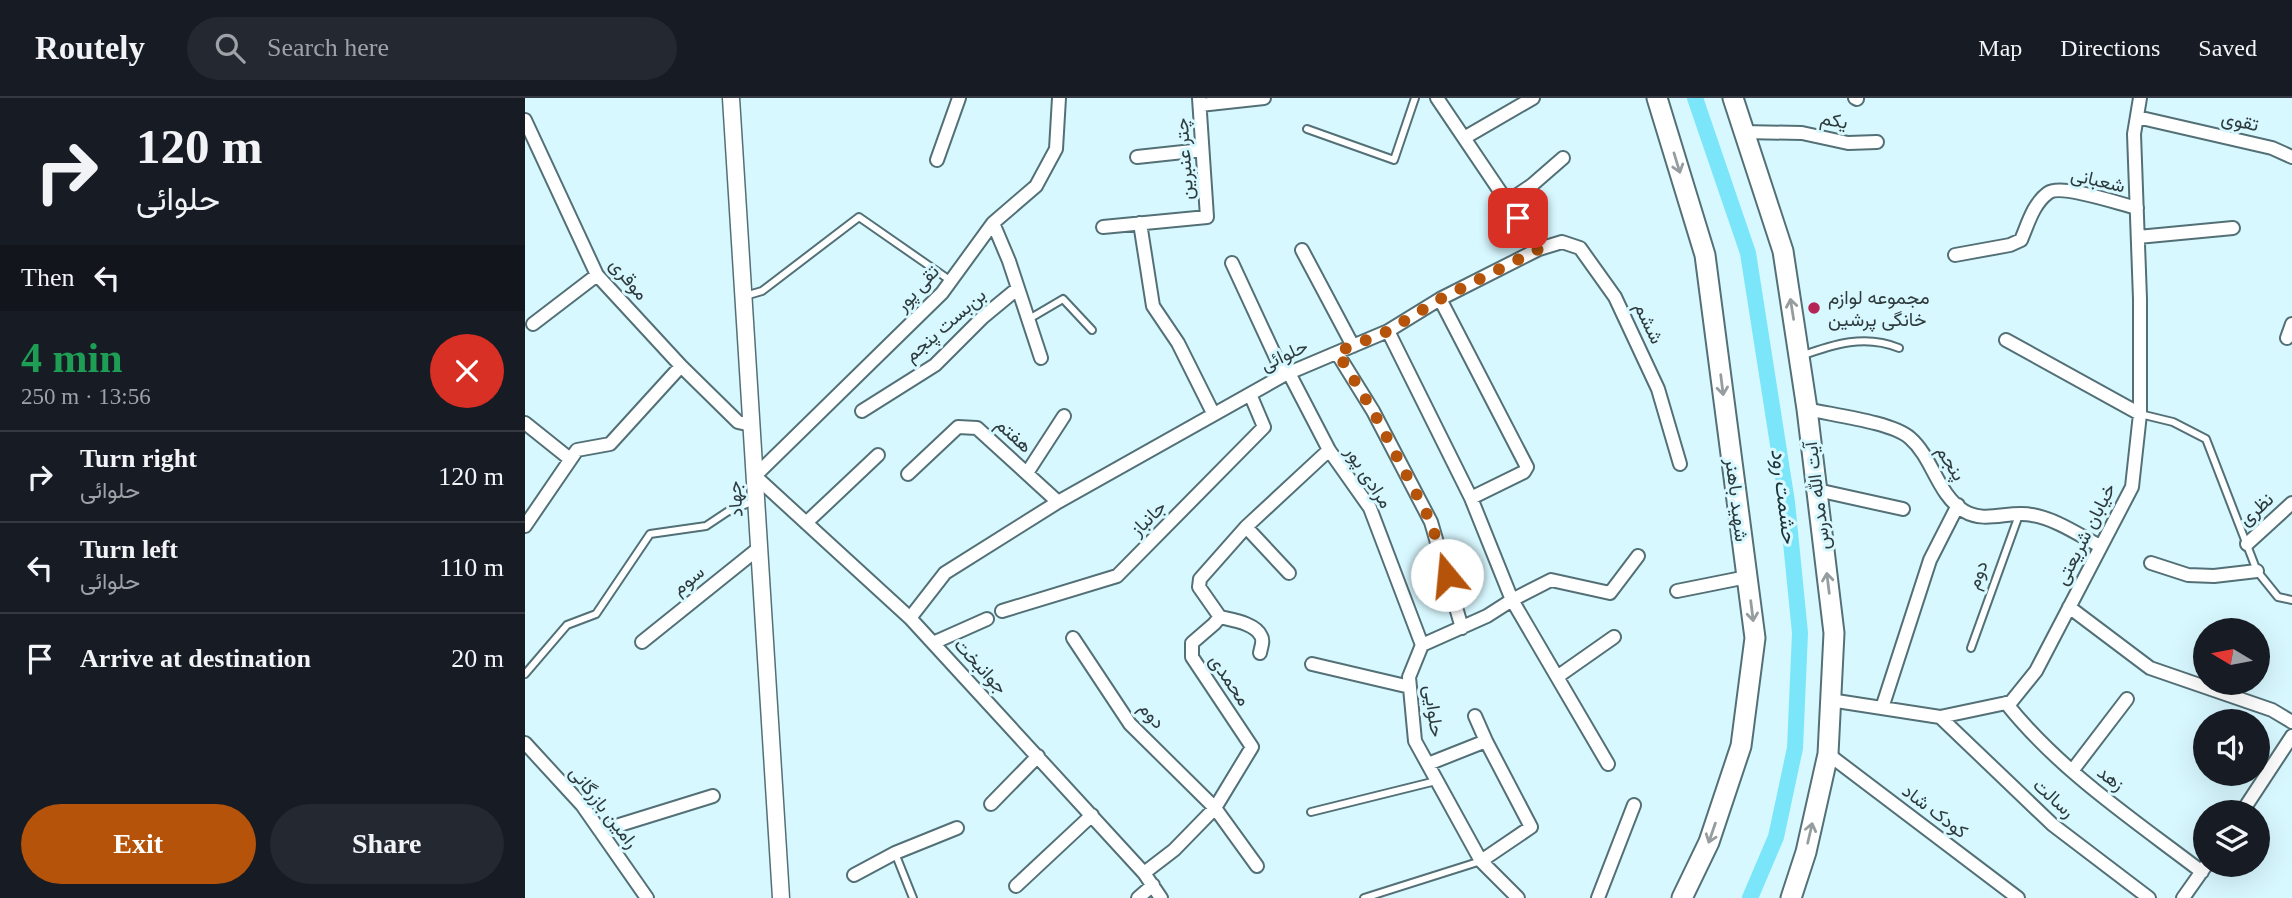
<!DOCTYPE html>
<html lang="en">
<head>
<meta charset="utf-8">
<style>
	body { margin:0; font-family:"Times New Roman",Vazirmatn,serif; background:#242831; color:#f1f3f6; height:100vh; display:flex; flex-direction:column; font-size:26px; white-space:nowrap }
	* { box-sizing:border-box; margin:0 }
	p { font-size:23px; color:#9ea1a6 }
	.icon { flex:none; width:38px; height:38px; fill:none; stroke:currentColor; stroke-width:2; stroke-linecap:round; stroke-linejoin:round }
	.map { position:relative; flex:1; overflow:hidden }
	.drawer { display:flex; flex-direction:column; background:#171b24; width:525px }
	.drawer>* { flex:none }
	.top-card { background:#171b24; color:#f1f3f6; overflow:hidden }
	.needle { width:46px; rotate:280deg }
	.buttons { position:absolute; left:1668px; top:520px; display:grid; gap:14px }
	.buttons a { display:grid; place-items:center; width:77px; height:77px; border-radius:50%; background:#171b24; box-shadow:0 7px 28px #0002; font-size:35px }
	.pin { position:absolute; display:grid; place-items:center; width:60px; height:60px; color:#fff; margin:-30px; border-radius:14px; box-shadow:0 4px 10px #0006 }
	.me { position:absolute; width:77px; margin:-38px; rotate:343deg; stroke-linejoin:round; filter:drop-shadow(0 0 5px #0008) }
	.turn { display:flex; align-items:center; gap:24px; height:147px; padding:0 21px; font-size:32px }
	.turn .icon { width:91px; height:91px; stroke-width:2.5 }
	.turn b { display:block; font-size:49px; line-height:60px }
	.then { display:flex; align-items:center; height:66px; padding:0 21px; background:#0003; gap:14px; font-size:26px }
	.round { display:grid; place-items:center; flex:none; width:74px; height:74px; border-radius:37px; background:#242831 }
	.overview { display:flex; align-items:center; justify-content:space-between; height:119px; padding:0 21px }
	h1 { font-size:42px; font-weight:800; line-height:52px; color:#1e9e55 }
	.primary-button { display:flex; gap:14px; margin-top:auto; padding:14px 21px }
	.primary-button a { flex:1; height:80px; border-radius:42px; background:#b45309; color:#fff; font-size:28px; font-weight:800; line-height:80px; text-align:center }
	.primary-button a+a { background:#242831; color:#f1f3f6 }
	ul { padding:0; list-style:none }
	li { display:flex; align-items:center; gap:21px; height:91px; padding:0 21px; border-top:2px solid #363941 }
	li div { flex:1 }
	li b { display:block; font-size:26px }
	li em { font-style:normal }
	header { display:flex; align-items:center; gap:42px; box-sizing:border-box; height:98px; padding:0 35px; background:#171b24; border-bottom:2px solid #363941 }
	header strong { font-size:33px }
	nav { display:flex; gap:38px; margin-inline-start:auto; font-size:24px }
	.search { width:490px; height:63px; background:#242831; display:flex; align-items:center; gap:18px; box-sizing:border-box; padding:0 24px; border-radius:38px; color:#9ea1a6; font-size:26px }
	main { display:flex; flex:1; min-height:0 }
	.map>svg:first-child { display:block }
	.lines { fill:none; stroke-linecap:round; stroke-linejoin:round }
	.canal { stroke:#7be5fa; stroke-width:16 }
	.service-casing { stroke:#537076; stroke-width:10 }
	.minor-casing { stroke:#537076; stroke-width:16 }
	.tertiary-casing { stroke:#537076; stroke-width:19 }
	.secondary-casing { stroke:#537076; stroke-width:23 }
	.service { stroke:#fff; stroke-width:6 }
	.minor { stroke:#fff; stroke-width:12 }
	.tertiary { stroke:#fff; stroke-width:16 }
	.secondary { stroke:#fff; stroke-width:19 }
	.oneway { stroke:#969d9e }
	.route { stroke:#b45309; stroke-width:12; stroke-dasharray:0 21.6 }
	.poi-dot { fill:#b42555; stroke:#d8f8ff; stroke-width:2.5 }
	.labels { text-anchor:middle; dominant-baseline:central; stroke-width:6; stroke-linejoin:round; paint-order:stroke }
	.street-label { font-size:19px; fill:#2e3b3e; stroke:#d8f8ff }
	.poi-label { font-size:19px; fill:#2e3b3e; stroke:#d8f8ff; text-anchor:start }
	.water-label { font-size:21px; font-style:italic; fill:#1c3439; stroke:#d8f8ff }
</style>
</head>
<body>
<header>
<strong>Routely</strong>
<div class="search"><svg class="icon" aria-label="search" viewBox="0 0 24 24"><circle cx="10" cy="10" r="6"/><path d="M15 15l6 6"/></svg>Search here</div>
<nav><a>Map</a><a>Directions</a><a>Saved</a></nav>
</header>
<main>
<section class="drawer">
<div class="top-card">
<div class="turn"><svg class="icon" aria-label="right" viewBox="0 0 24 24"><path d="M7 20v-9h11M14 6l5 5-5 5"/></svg><div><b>120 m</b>حلوائی</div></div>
<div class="then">Then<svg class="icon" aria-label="left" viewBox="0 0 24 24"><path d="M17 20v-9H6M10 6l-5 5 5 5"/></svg></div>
</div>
<div class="overview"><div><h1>4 min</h1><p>250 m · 13:56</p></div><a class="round" style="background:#d93025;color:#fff"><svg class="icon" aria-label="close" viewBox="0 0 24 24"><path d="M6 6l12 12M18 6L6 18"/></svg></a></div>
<ul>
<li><svg class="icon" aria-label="right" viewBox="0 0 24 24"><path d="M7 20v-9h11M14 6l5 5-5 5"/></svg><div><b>Turn right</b><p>حلوائی</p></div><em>120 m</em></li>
<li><svg class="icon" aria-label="left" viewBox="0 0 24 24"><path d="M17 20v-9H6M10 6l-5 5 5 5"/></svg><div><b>Turn left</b><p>حلوائی</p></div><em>110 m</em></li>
<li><svg class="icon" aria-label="arrive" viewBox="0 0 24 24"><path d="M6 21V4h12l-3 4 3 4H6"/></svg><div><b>Arrive at destination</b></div><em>20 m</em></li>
</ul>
<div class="primary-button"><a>Exit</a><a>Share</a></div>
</section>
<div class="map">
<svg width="1767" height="800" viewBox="0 0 1767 800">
	<rect width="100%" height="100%" fill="#d8f8ff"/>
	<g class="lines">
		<path class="canal" d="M1170,0L1223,155L1262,404L1275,535L1270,650L1251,739L1225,800"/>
		<g class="service-casing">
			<path id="service" d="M782,31L869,62L890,0
				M220,198L237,193L334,119L426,183
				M504,221L538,201L567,232
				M1276,258C1309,246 1340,236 1374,250
				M1615,316L1648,324L1681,341L1732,473L1753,499L1767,502
				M1446,550L1494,417
				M0,576L42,527L71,516L125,436L181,428L202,414L229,403
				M786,714L911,683
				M370,755L388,800
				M839,800L956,763"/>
		</g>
		<g class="minor-casing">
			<path id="minor" d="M534,0L531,51L511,88L468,125L417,195L230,378L385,520L619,775L636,800
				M1330,0L1332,1
				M675,7L739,0
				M1612,19L1747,50L1767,59
				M0,22L72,177L156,268L213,324L226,327
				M1217,34L1277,35L1323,45L1352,44
				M939,40L1008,0
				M612,59L677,52
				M412,62L434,0
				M982,104L1007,87L1038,60
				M468,125L484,163L516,260
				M615,125L628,208L653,245L688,315
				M578,129L682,119L674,0
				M1613,139L1708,130
				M1014,151L1037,144L1055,150L1090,199L1133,291L1155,366
				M777,152L828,248
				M1430,157L1485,147L1496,142C1503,126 1508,106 1523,95C1536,85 1594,106 1612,110
				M707,165L759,277
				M915,201L1002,369L999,374L946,400
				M8,226L72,177
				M863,233L946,400L987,502L1083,666
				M1762,240L1767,226
				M1481,242L1615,316
				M812,255L848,313L906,424L937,530
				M764,275L804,352L845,410L897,547
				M1282,311C1307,317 1367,324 1385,340C1408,360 1412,396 1439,413C1460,426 1485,412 1507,417C1531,421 1554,437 1575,448
				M337,313L410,267L458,219L492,191
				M0,325L45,361
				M502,375L539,318
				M383,376L433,329L452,330L533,404
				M1292,392L1378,411
				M281,425L353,357
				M0,428L52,352L85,346L156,268
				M721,429L764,475
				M1722,446L1767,405
				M1626,465L1663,477L1689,478L1732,473
				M1152,493L1222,479
				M1544,509L1625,570L1747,612L1767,624
				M477,513L592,478L739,329L725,296
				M695,519C707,522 730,525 736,538C739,543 736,549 735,555
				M385,520L420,475L533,404L759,277L863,233L915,201L1014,151L912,0
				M548,540L605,626L690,710L732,768
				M117,544L234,450
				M408,545L462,521
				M787,566L885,589
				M1032,579L1089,539
				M1305,602L1415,619L1486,604L1511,573L1607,389L1615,316V201L1609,36L1615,0
				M1481,605C1535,673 1609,722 1677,774
				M1357,610L1405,462L1433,407
				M950,618L961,643
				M1415,619L1528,727L1624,800
				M0,645L57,707L122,800
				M1303,656L1493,800
				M903,666L961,643L1006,729L956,763
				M1547,673L1602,601
				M466,706L513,658
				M1717,714L1767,638
				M75,733L188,698
				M619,775L649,752L690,710L727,649L667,559V545L689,526L695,519L674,489L675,481L721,429L804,352
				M329,777L370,755L432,730
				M491,788L567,717
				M613,800L628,787
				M993,800L956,763L890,643L884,579L897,547L962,518L987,502L1026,482L1085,495L1113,458
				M1073,800L1109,707
				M1658,800L1682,766"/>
		</g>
		<g class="tertiary-casing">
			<path id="tertiary" d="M206,0L256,800"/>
		</g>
		<g class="secondary-casing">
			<path id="secondary" d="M1132,0L1180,157L1230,540L1216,648L1184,744L1157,800
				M1208,0L1258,153L1282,311L1309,535L1303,656L1281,754L1266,800"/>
		</g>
		<use href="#service" class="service"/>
		<use href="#minor" class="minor"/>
		<use href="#tertiary" class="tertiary"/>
		<use href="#secondary" class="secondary"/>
	</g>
	<defs><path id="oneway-shaft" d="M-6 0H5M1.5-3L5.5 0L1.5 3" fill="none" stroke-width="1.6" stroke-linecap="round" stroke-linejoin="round" transform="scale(1.75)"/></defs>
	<g class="oneway">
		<use href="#oneway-shaft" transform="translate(1152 65) rotate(73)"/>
		<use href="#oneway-shaft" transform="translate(1267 211) rotate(-99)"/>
		<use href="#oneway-shaft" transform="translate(1197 287) rotate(83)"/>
		<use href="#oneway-shaft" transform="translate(1303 485) rotate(-97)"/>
		<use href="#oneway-shaft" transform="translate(1227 513) rotate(83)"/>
		<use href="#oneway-shaft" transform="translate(1187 735) rotate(109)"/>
		<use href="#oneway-shaft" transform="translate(1285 735) rotate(-77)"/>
	</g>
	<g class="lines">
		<path class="route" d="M922,477L906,424L848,313L812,254L863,233L915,201L1014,151L993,120"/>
	</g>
	<circle class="poi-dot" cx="1289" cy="210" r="7"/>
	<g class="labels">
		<g class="street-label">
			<text transform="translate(1309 22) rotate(10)">یکم</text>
			<text transform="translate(1715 23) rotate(12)">تقوی</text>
			<text transform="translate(659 61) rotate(-94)">چتر عنبرین</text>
			<text transform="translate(1573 82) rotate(13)">شعبانی</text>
			<text transform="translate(104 181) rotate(50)">موقری</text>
			<text transform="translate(392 190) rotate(-48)">تقی پور</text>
			<text transform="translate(1124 225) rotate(65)">ششم</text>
			<text transform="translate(420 227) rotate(-41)">بن‌بست پنجم</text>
			<text transform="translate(759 257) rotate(-25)">حلوائی</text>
			<text transform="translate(489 337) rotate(42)">هفتم</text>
			<text transform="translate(1426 365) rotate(58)">پنجم</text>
			<text transform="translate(844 379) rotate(57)">مرادی پور</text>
			<text transform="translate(1292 398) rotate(-97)">آیت الله مدرس</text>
			<text transform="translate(210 401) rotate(-94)">جهاد</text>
			<text transform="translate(1212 402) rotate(83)">شهید باهنر</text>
			<text transform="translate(1731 411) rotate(-42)">نظری</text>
			<text transform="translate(623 420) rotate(-45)">جانباز</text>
			<text transform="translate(1560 436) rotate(-63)">خیابان شریعتی</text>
			<text transform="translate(1452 477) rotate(-70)">دوم</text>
			<text transform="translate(163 482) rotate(-39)">سوم</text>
			<text transform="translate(456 568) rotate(47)">جوانبخت</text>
			<text transform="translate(705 582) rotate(56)">محمدی</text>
			<text transform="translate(909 613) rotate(82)">حلوایی</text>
			<text transform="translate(627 617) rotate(49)">دوم</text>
			<text transform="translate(1586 680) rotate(37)">زهد</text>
			<text transform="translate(1529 700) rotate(42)">رسالت</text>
			<text transform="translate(79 709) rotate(52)">رامین بازرگانی</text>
			<text transform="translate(1410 713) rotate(37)">کودک شاد</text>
		</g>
		<g class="poi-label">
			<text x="1303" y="199">مجموعه لوازم<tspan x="1303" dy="22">خانگی پرشین</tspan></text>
		</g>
		<g class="water-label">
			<text transform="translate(1259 398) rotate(83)">حشمت رود</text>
		</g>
	</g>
</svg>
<div class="buttons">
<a><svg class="needle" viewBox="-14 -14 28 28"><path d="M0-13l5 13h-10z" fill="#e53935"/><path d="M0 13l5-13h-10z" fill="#9ea1a6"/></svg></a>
<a><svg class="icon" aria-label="sound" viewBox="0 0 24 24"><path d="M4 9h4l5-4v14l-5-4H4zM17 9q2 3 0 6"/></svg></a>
<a><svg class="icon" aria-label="layers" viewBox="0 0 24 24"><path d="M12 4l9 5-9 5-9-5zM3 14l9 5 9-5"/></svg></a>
</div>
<div class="pin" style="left:993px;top:120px;background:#d93025"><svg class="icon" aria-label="arrive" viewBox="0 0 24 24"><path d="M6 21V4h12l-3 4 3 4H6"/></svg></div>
<svg class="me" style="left:922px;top:477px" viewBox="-20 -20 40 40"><circle r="19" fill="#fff"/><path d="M0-13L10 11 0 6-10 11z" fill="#b45309"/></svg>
</div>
</main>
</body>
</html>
